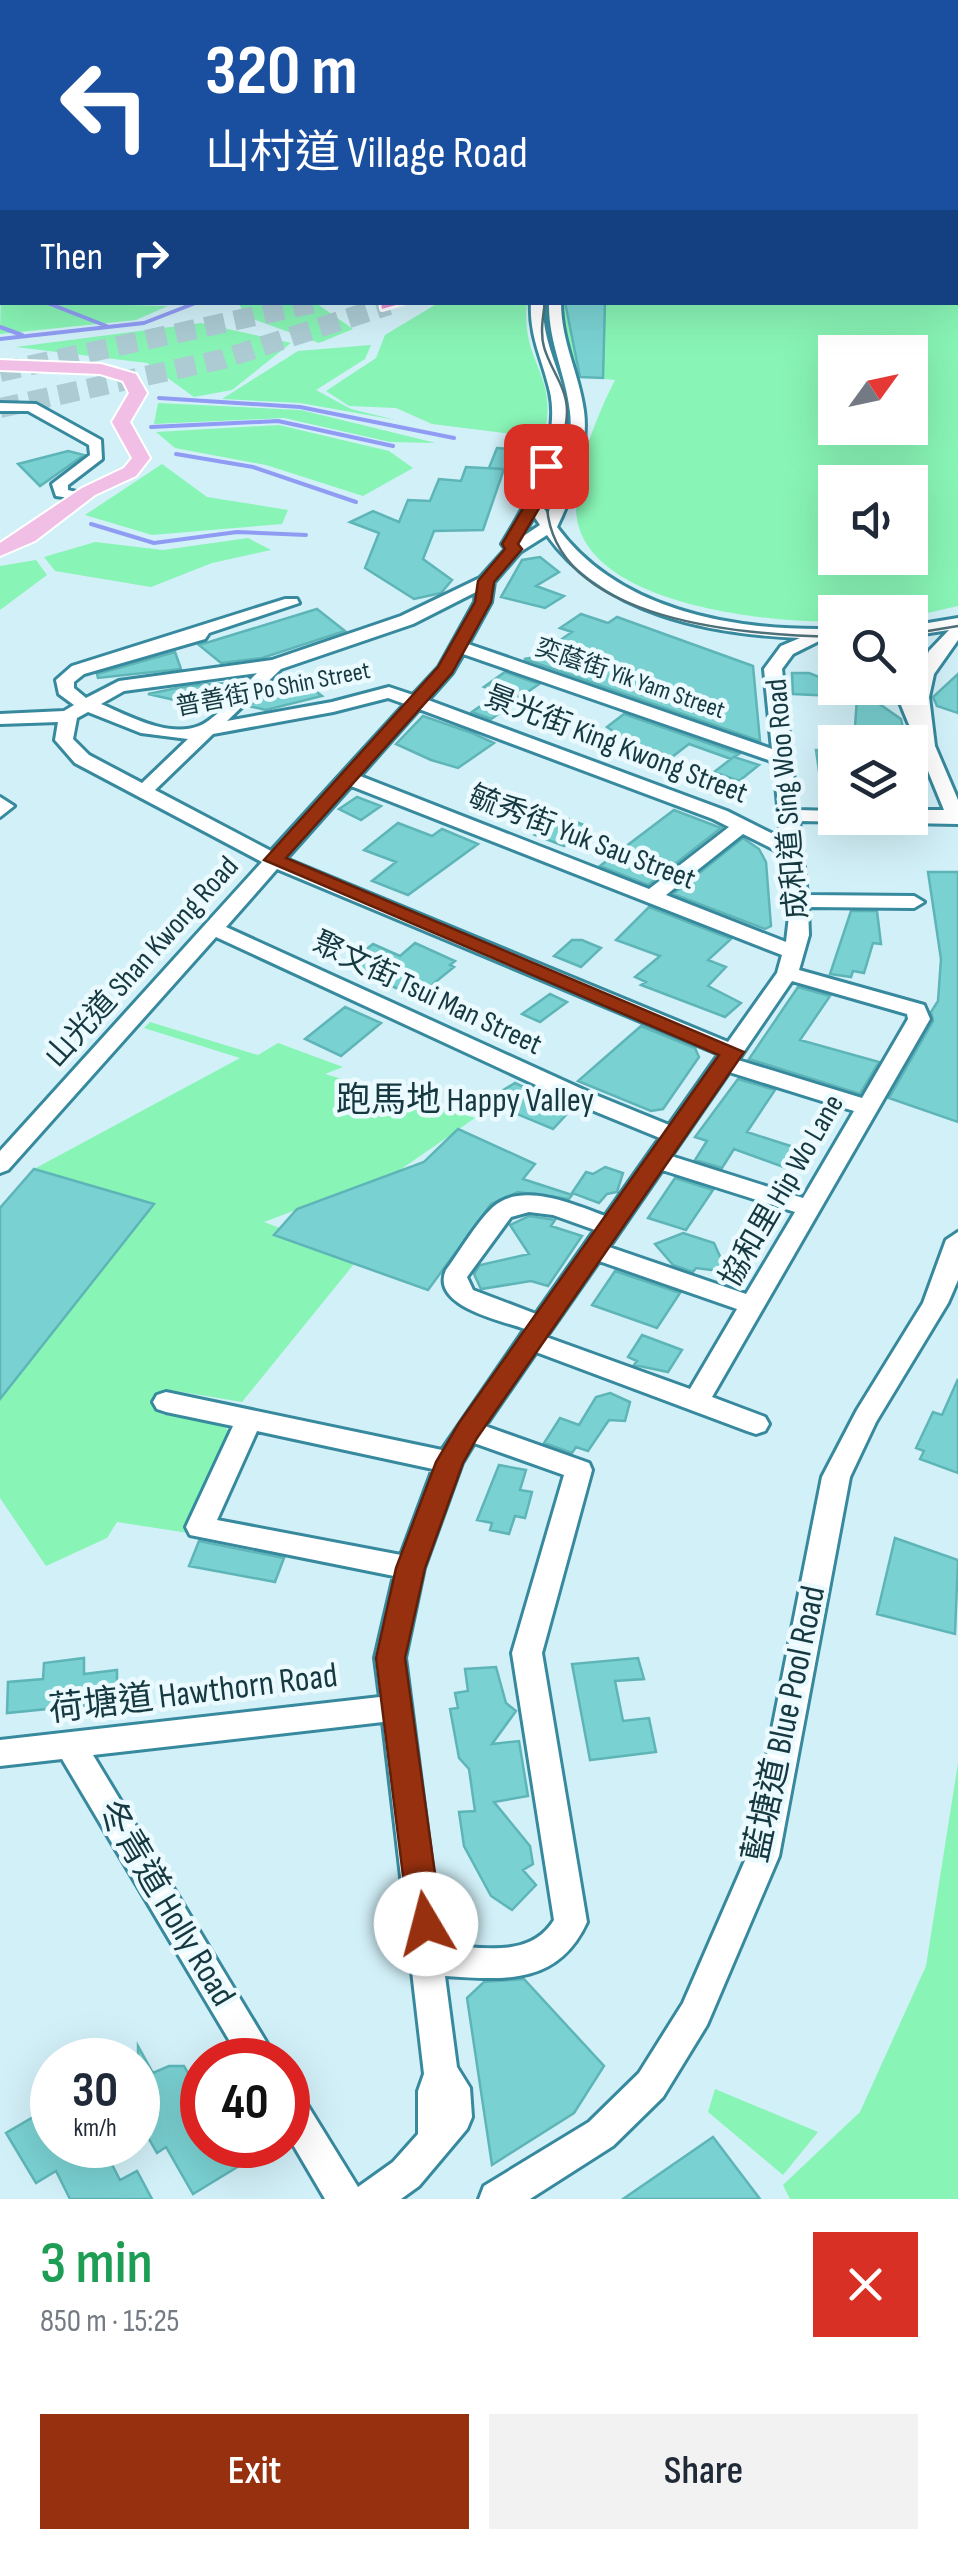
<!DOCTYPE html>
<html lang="en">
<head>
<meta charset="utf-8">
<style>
	body { margin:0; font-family:"Sofia Sans Condensed","Noto Sans TC",sans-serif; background:#f2f2f3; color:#1f2937; height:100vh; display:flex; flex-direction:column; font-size:38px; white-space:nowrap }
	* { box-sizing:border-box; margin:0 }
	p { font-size:32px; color:#747a83 }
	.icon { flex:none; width:55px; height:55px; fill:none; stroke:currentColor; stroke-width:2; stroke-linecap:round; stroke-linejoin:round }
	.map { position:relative; height:2199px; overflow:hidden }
	.drawer { display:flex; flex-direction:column; background:#fff; flex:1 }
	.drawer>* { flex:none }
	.banner { position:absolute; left:0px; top:0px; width:960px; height:305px; box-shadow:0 10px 40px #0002; background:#1a4fa0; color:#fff; overflow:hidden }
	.needle { width:65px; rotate:57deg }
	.fabs { position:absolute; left:818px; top:335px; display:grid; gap:20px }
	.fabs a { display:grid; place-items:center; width:110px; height:110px; border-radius:0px; background:#fff; box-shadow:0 10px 40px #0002; font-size:50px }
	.speed { position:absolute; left:30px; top:2038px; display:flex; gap:20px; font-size:50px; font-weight:700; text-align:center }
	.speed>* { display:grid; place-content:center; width:130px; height:130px; border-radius:50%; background:#fff; box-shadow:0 10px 40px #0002; line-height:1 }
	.speed small { font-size:25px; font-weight:400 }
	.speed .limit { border:15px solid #d22; background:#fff; color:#111 }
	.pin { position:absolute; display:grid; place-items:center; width:85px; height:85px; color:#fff; margin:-42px; border-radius:20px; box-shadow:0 5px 15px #0006 }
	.me { position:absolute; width:110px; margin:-55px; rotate:352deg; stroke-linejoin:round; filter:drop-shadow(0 0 8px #0008) }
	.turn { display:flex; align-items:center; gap:35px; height:210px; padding:0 40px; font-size:45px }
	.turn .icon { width:130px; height:130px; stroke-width:2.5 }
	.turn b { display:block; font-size:70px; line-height:85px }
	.then { display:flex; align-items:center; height:95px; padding:0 40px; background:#0003; gap:20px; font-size:38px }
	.round { display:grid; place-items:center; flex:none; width:105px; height:105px; border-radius:0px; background:#f2f2f3 }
	.head { display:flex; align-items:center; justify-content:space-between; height:170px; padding:0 40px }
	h1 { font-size:60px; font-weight:600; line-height:75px; color:#1e9e55 }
	.cta { display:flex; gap:20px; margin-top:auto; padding:20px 40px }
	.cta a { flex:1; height:115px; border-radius:0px; background:#97300e; color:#fff; font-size:40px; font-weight:600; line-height:115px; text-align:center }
	.cta a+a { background:#f2f2f3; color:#1f2937 }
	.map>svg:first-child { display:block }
	.green { fill:#88f4b5; fill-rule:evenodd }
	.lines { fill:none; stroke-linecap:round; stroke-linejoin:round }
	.stream { stroke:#909cf3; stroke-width:4 }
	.building { fill:#7ad1d2; stroke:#5eb5b7; stroke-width:2.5 }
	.highway-tunnel { stroke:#accbd3; stroke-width:20; stroke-dasharray:20 10; stroke-linecap:butt }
	.minor-casing { stroke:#37899e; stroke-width:6 }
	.major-casing { stroke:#fff; stroke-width:4 }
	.highway-casing { stroke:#fff; stroke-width:6 }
	.minor { fill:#fff; fill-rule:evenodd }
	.major { fill:#f1bfe5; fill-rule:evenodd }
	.highway { fill:#e894d3; fill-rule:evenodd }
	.tram { stroke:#4e7078; stroke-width:2.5 }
	.route { fill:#97300e; stroke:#621f09; stroke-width:2.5 }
	.labels { text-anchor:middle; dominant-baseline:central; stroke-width:9; stroke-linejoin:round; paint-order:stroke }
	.far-street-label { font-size:25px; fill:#163941; stroke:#ebfafe }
	.street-label { font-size:30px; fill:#163941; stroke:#ebfafe }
	.quarter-label { font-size:35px; fill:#163941; stroke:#ebfafe }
	.near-street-label { font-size:35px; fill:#163941; stroke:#ebfafe }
</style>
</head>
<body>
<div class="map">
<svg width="958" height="2199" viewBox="0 0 958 2199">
	<rect width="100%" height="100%" fill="#d2f0f8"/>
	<path class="green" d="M958,128V606L910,617V612H835V622C764,622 580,604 576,510C575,470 597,415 615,380L569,376L559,334L562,303L958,302ZM835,352H910V428H835ZM835,482H910V558H835Z
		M2,247V302L168,306L136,320L0,334Z
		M238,303H316L353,329L319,343L247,317Z
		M438,303H527C520,364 561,375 543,438L432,424L396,408L349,406L326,391L376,358L385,335Z
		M201,323L291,343L232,390L194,397L147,363L16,347Z
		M371,345L365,359L316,390L351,409L396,420L300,403L222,399L298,351Z
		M158,403L301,410L436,443L390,442L284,418L154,424Z
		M279,425L389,451L413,468L363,496L266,465L175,448L156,432Z
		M162,464L207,497L288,510L282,524L152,535L85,515Z
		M248,538L271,550L212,563L151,587L55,571L44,557L95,542L163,550Z
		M36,560L47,575L0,610V566Z
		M150,1022L258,1055L278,1043L343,1067L325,1074L475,1118L397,1172L264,1222L280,1228L274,1235L354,1264L242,1402L164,1389L161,1414L224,1426L231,1434L188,1533L117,1522L107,1538L46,1566L0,1498V1399L34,1169L240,1058L144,1028Z
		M958,1763V2199H790L783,2185L860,2112L926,1966Z
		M715,2089L818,2132L783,2175L708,2112Z"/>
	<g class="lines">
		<path class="stream" d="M45,302L109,327
			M0,327L22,335
			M0,339L144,323L198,302
			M159,398L300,407L454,438
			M151,427L278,421L393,446
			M176,454L253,467L356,502
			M91,524L154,543L237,532L306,535"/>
	</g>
	<path class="building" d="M565,302H605L603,378L580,377Z
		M497,448L536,451L529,471L504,469L483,530L434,531L423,559L452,580L441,593L414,599L365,568L379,533L350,522L373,511L399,522L408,500L430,501L439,479L461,481L466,467L503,469L489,468Z
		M68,451L84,455L40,486L18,464Z
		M540,557L559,572L536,586L564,596L545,608L501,597L522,560Z
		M317,609L345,631L262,658L221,663L199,645Z
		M581,614L608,623L617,617L753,666L760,741L524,659L536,657L572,632L560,628Z
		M175,652L181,669L98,678L97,674Z
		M505,672L539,684L517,699L484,687Z
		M792,673H809L835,683V688L865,694L901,719L906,742H854L857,697L793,694Z
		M958,674V713L937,706L933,697Z
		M241,682L214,709L148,694L187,686Z
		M306,684L322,696L266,710L248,706L274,692Z
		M496,695L516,702L491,719L472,712Z
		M624,714L739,754L734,757L759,765L739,781L714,772L731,759L689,744L672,757L626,740L607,727Z
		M423,716L472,733L494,743L458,768L431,760L396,744Z
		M816,750L835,751V805L824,806Z
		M357,797L381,806L361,820L339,809Z
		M674,810L721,828L648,885L600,866Z
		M561,816L589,827L564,846L535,835Z
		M398,823L432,836L442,829L478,844L408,895L372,881L396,862L364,850Z
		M743,838L759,849L766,862L771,926L765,929L673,894Z
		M928,872H958V1122L889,1098L933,1021L931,1012L938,1001L941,959Z
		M649,907L731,939L708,960L726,967L708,986L741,1003L725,1017L641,985L646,982L635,977L660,956L616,940Z
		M851,911H877L881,944L873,943L864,973L853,971L851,977L830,974Z
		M572,940H582L601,948L581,967L554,956Z
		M415,943L455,961L450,965L454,967L417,997L345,966L373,944L400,956Z
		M798,987L830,996L800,1040L879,1062L860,1094L749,1059Z
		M550,994L567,1002L540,1022L522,1014Z
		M345,1007L381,1023L341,1056L305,1039Z
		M641,1026L695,1048L699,1057L663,1109L651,1111L578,1081Z
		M738,1079L775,1090L747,1132L803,1150L789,1169L734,1149L722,1168L695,1160L707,1141L695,1137Z
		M515,1083L541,1095L534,1101L566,1115L553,1129L493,1104L496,1101L490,1098Z
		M458,1129L535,1164L523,1179L572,1195L569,1199L518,1192L491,1204L428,1290L274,1235L297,1209L424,1162Z
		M605,1167L623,1173L617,1192L607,1194L599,1203L572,1193L586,1172L593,1174Z
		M34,1169L154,1204L0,1399V1208Z
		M675,1178L713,1190L686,1230L648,1218Z
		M529,1216L555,1220L551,1226L582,1236L548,1286L531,1281L481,1289L474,1274L480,1265L529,1254L510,1225Z
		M683,1233L714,1243L727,1272L696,1268L693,1272L673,1265L655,1244Z
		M615,1271L680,1293L657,1328L592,1305Z
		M642,1335L682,1350L668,1372L634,1365L637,1361L628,1357Z
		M958,1379V1473L920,1459L924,1451L916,1448L933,1412L942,1415Z
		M610,1393L630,1402L625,1421L609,1420L588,1451L576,1447L572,1453L544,1443L560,1418L579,1425L596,1397Z
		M499,1465L526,1470L520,1490L532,1492L525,1518L515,1516L509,1534L490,1530L492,1523L477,1520Z
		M895,1538L958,1560L955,1634L877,1614Z
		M199,1541L284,1558L275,1582L189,1566Z
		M84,1658V1674L117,1670V1702L7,1713L8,1682L43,1679L44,1663Z
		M638,1658L644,1679L615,1681L623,1721L649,1718L656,1752L590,1760L572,1664Z
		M496,1667L506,1703L516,1711L492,1744L519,1741L528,1796L494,1802L530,1846L533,1864L523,1870L536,1885L512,1910L491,1896L464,1846L459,1812L475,1811L469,1769L459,1758L450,1709L458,1708L455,1693L468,1691L465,1669Z
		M524,1979L604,2066L574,2113L492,2165L467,1998L484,1982Z
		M138,2046L153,2073L169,2066H184L202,2098V2145H244L252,2158L193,2194L166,2147L157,2153L142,2127L148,2123L138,2105Z
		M35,2116L42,2128L52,2122V2145H102L120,2180L137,2171L152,2199H70L56,2171L36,2183L6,2133Z
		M713,2137L760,2199H623Z"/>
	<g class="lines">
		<path class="highway-tunnel" d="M0,372L319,302
			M0,408L223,359L389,305"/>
		<g class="minor-casing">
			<path id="minor" d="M531,302H543C542,335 554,358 563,388C574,426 556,469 540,504L548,514C559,483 574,446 570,412C566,374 548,342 549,302H561C561,342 579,373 584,411C589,448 573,494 557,527C617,609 729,630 825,629L833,634L793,654L782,669L797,810L835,811V818H910V810H944L894,688L910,685L913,690L929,651L949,630L910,636V626L958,618V640L934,674L929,697L935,746L958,800V824L799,821L807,895L914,896L924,902L914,908L808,907L809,935L799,970L924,1005L930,1019L712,1397L765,1417L769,1424L765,1431L756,1434L747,1431L536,1352L485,1426L589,1463L592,1470L542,1653L587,1922C558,1985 506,1980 445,1976L457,2067L470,2088L472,2117L467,2129L419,2186L401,2199H325L288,2136V2088L300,2093L358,2187L393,2162L418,2134V2091L424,2074L383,1722L93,1755L277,2060H241L62,1759L0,1766V1740L380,1697L375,1658L394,1576L190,1535L186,1527L233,1426L166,1412L157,1409L153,1402L157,1395L166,1392L442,1450L525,1329C500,1320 430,1306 446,1270C461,1250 475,1224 493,1207C522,1181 575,1205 605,1216L660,1138L577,1104L216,937L8,1170L0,1173V1151L262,862L75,763L55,740L58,722L0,724V714L64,711L74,705L59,694L56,680L72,666L285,599H297L299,603L209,633L205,639L84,674L74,682V688L86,698L119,681L272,660L401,616L480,578L506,549L502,544C528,502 561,443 550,392C543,360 529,337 531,302ZM534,516L540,525L522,537ZM547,535C603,614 708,634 800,638L781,646L764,669L772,749L468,644L491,602L494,582L520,552ZM476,592L475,602L439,667L413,695L389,687L332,702L227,721L281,669L413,624ZM463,654L774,762L781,838L727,811L428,700L452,673ZM257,673C243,686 216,720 199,726C168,738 129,716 101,704L124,691ZM388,698L405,704L271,851L155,790L213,734L333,712ZM419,709L713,819L729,827L649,889L360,776ZM88,712L141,733L188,739L142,783L89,755L73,739L77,718ZM351,786L782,955L777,973L728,1042L286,859ZM743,834L783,854L789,916L786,942L666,895ZM277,869L719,1054L669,1125L593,1094L226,927ZM792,981L907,1014L908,1019L862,1098L738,1060ZM729,1072L854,1111L803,1198L671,1156ZM662,1170L795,1212L746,1294L609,1247ZM529,1212L553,1215L595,1230L536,1314L473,1290L467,1277L511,1217ZM599,1261L737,1309L690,1389L546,1337ZM257,1431L433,1469L401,1555L217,1520ZM474,1443L564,1475L512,1653L554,1920C530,1959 481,1947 442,1945L405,1658L424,1568L462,1463Z
				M0,403L36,404L101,440L102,459L68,485V490L84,494V500L56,496L52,484L90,455L89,445L28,411H0Z
				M0,797L14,806L0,817Z
				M958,1232V1280L948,1303L876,1422L850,1477L779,1856L707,2025L663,2097L613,2146L530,2199H479L484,2186L589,2122L639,2073L683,2003L747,1856L822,1477L857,1410L923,1303L946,1240Z"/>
		</g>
		<g class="major-casing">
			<path id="major" d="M668,0H689L691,2H670Z
				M0,360L101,364L136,374L147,393L130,422L150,458L136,476L95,495L35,541L0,556V543L82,488L124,468L132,458L112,422L129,393L123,381L100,374L0,370Z"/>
		</g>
		<g class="highway-casing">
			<path id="highway" d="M381,302H406L382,309Z"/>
		</g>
		<use href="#minor" class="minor"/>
		<use href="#major" class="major"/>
		<use href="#highway" class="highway"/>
		<path class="tram" d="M545,302C543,317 540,333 544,347C550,369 567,387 567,411C567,445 544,475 547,508C557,623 748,635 835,637
			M910,634L958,626"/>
	</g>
	<path class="route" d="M540,463L553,466L541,505L518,544L522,549L494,582L491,602L452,673L286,858L744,1052L477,1438L463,1463L425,1568L405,1658L442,1924L437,1935L426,1939L414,1935L409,1924L376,1658L396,1568L436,1462L459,1423L719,1055L264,860L438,667L475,602L478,581L505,549L502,544L525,505Z"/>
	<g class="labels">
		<g class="far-street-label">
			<text transform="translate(630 679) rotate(19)">奕蔭街 Yik Yam Street</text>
			<text transform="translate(273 689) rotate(-11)">普善街 Po Shin Street</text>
		</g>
		<g class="street-label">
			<text transform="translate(616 745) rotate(21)">景光街 King Kwong Street</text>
			<text transform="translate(787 799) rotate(-95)">成和道 Sing Woo Road</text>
			<text transform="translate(582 838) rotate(21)">毓秀街 Yuk Sau Street</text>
			<text transform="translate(142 962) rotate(-48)">山光道 Shan Kwong Road</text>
			<text transform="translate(427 994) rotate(25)">聚文街 Tsui Man Street</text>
			<text transform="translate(782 1191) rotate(-60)">協和里 Hip Wo Lane</text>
		</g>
		<g class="quarter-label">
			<text x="465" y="1100">跑馬地 Happy Valley</text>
		</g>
		<g class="near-street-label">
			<text transform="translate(193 1693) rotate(-7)">荷塘道 Hawthorn Road</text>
			<text transform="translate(785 1724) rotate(-78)">藍塘道 Blue Pool Road</text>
			<text transform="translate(166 1903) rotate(59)">冬青道 Holly Road</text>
		</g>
	</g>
</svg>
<div class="fabs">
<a><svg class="needle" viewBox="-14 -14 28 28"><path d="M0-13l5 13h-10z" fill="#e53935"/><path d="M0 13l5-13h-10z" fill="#747a83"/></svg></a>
<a><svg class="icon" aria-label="sound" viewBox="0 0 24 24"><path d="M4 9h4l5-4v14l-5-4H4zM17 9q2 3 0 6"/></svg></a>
<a><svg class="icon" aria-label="search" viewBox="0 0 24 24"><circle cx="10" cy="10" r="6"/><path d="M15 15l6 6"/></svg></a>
<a><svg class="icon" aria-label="layers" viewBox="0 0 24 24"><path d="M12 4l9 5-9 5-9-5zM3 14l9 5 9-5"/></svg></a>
</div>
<div class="speed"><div>30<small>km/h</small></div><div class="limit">40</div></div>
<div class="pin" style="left:546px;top:466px;background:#d93025"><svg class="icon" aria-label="arrive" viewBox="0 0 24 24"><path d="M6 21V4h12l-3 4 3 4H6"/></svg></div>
<svg class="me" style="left:426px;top:1924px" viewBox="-20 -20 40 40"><circle r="19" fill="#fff"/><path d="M0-13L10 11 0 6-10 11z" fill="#97300e"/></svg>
<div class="banner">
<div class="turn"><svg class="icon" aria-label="left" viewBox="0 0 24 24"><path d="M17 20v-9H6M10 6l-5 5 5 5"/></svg><div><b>320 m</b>山村道 Village Road</div></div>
<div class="then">Then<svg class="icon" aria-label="right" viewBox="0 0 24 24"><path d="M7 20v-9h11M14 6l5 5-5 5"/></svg></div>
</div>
</div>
<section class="drawer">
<div class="head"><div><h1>3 min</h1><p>850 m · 15:25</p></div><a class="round" style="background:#d93025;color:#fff"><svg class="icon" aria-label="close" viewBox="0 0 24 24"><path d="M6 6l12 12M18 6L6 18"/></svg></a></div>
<div class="cta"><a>Exit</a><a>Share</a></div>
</section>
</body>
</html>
